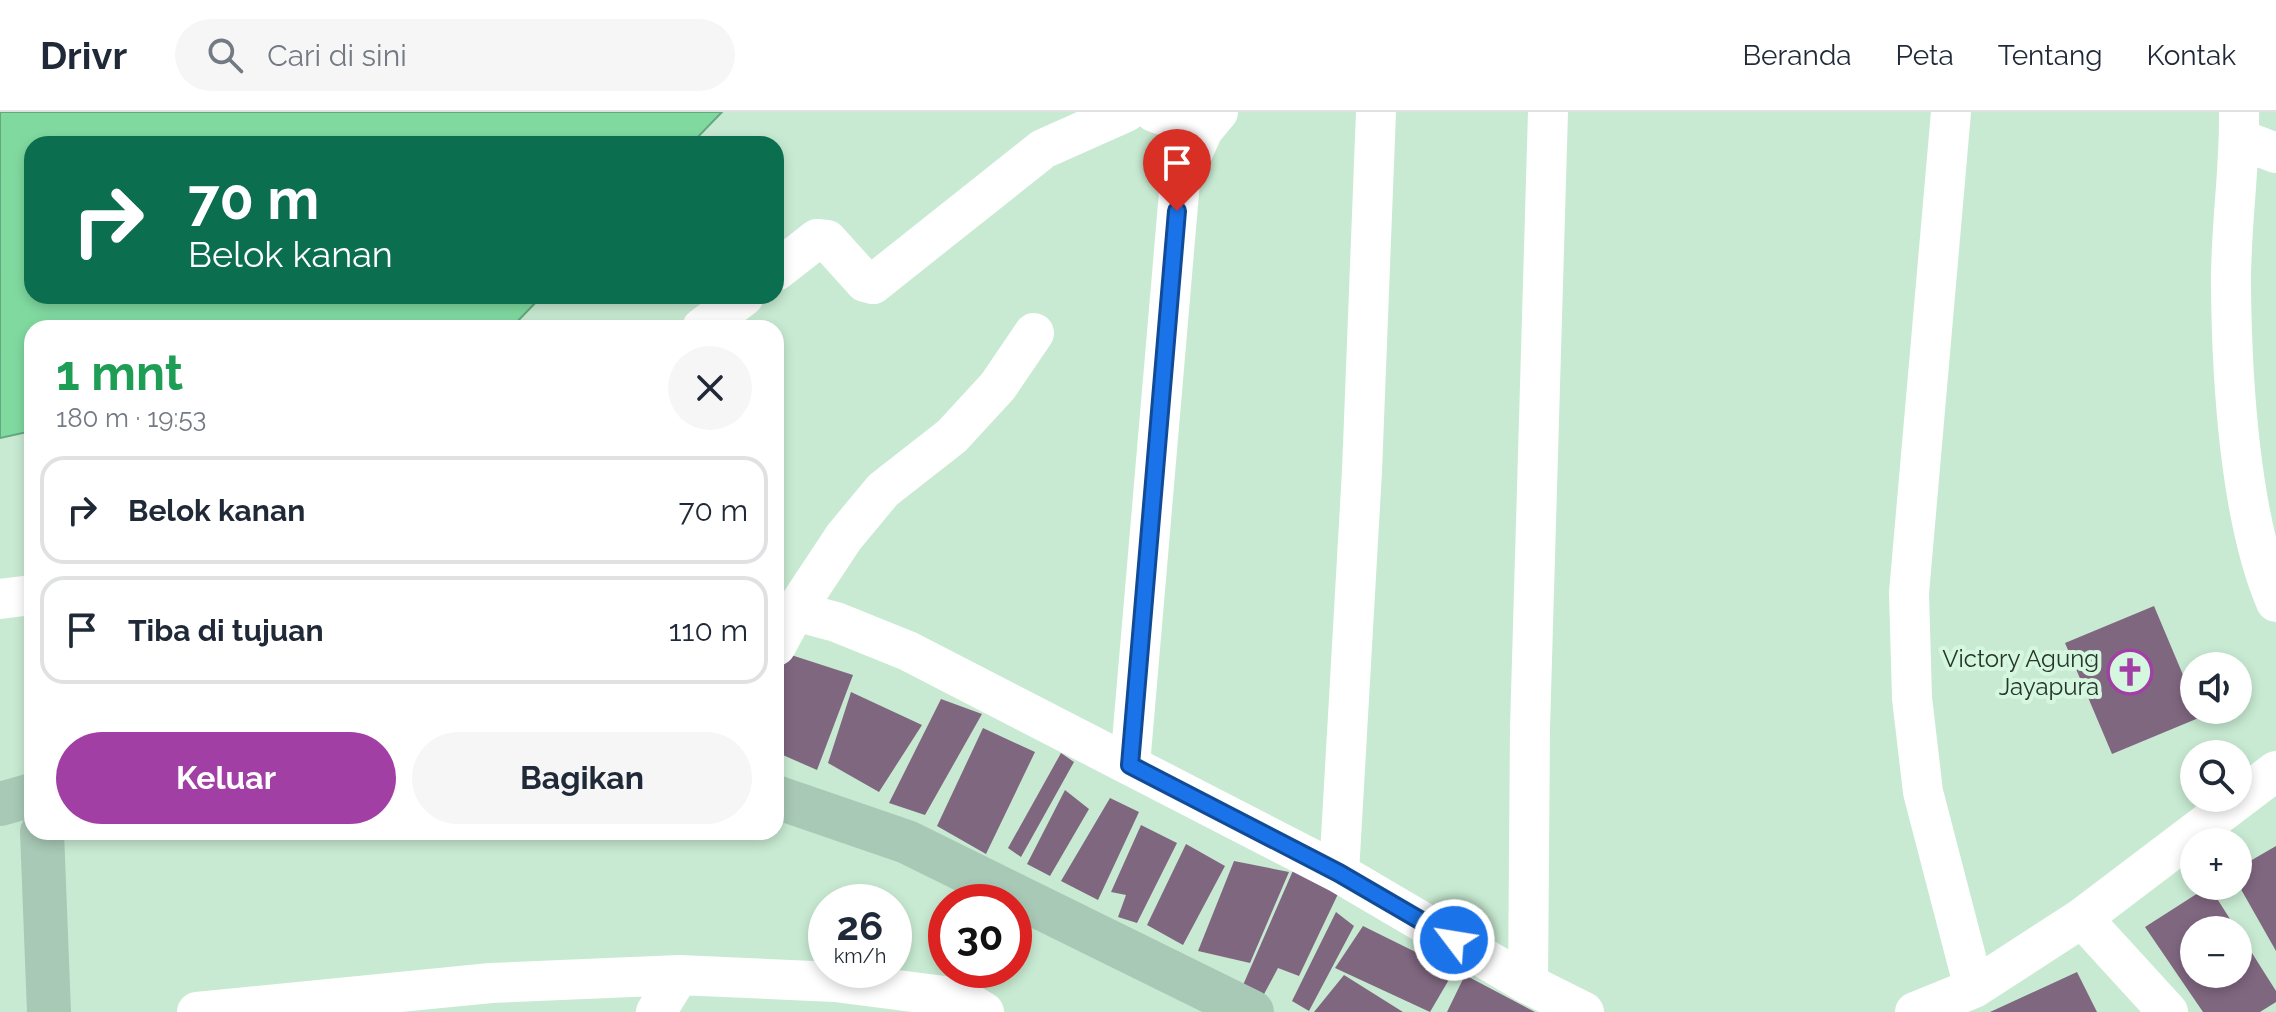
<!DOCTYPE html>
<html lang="id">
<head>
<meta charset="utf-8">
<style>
	body { margin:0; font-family:Raleway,sans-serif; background:#f6f6f7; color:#1f2937; height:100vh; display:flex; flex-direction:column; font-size:30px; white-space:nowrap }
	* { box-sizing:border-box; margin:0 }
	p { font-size:26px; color:#747a83 }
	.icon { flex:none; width:44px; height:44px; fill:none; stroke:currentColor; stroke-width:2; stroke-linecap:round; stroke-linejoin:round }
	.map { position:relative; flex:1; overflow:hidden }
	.sheet { position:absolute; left:24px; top:208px; width:760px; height:520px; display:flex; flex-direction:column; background:#fff; border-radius:24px; box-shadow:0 4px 12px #0003 }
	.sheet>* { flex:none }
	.hud { position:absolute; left:24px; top:24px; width:760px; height:168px; border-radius:24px; box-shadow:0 4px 12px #0003; background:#0b6e4f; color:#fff; overflow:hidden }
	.tools { position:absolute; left:2180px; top:540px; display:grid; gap:16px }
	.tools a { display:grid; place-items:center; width:72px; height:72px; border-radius:50%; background:#fff; box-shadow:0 4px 12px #0003; font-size:40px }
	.speed { position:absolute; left:808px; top:772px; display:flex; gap:16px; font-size:40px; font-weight:700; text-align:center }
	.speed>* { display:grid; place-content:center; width:104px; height:104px; border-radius:50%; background:#fff; box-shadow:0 4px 12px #0003; line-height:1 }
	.speed small { font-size:20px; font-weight:400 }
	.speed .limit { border:12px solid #d22; background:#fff; color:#111 }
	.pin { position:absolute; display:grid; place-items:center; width:68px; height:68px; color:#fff; margin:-82px -34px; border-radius:50% 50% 50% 0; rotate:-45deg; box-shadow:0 0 8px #0007 }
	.pin .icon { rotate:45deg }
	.me { position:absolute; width:88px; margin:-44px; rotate:301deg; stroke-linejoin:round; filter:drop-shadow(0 0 6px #0008) }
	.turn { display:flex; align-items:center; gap:28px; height:168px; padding:0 32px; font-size:36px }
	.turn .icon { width:104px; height:104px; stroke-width:2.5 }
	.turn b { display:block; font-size:56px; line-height:68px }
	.round { display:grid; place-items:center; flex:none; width:84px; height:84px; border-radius:42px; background:#f6f6f7 }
	.summary { display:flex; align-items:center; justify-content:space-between; height:136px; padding:0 32px }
	h1 { font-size:48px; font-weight:700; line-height:60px; color:#1e9e55 }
	.cta { display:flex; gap:16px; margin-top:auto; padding:16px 32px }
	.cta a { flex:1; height:92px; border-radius:48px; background:#a23fa5; color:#fff; font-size:32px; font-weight:700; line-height:92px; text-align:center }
	.cta a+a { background:#f6f6f7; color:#1f2937 }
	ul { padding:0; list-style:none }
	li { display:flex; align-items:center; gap:24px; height:108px; margin:0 16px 12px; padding:0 16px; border:4px solid #e0e1e3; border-radius:24px }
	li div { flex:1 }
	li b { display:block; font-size:30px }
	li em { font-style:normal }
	header { display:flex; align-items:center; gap:48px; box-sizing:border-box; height:112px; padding:0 40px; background:#fff; border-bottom:2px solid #e0e1e3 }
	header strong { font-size:38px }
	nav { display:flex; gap:44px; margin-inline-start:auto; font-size:28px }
	.search { width:560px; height:72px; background:#f6f6f7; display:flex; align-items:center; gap:20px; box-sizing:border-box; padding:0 28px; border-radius:44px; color:#747a83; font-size:30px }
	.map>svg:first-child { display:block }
	.water { fill:#80daa0; stroke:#65a87d; stroke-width:2 }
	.building { fill:#806780 }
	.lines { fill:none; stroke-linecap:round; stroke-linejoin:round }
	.street { stroke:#fff; stroke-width:40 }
	.secondary { stroke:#a8c9b6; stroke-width:44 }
	.route-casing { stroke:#114b97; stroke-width:20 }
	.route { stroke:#1a73e8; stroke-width:14 }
	.labels { text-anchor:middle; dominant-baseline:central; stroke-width:8; stroke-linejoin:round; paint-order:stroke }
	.poi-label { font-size:24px; fill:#27352c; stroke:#d5f7df; text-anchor:end }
</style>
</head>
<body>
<header>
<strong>Drivr</strong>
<div class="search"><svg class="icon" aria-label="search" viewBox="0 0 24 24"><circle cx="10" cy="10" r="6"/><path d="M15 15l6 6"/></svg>Cari di sini</div>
<nav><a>Beranda</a><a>Peta</a><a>Tentang</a><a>Kontak</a></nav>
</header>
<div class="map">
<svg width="2276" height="900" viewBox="0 0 2276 900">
	<rect width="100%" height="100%" fill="#c8ead2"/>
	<path class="water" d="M0,0H722L691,32H32V184H542L511,216H32V319L0,326Z"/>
	<path class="building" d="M2154,494L2194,589V598L2201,605L2112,642L2065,531Z
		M785,541L853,563L817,658L776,640V570Z
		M851,580L922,613L879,680L828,651Z
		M941,587L982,602L925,703L889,691Z
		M983,616L1035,640L986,742L937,714Z
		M1061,641L1074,650L1021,745L1008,736Z
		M1065,678L1089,697L1050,764L1027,752Z
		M1110,686L1139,700L1098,788L1061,769Z
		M1141,713L1177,731L1137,811L1118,805L1126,783L1111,780Z
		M1186,732L1225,754L1183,833L1147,813Z
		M2276,734V839L2238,772V756Z
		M1234,749L1289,760L1250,851L1198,839Z
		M1295,754L1338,782L1299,864L1278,856L1263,884L1243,873Z
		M2209,774L2237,818H2194V862H2238V819L2276,879V890L2260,900H2203L2145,815Z
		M1336,800L1354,814L1309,899L1292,889Z
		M1363,814L1454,859L1430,900L1335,856Z
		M2077,860L2097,900H1990Z
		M1344,863L1403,900H1314Z
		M1465,863L1535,900H1447Z"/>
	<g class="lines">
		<path class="street" d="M1154,0L1203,18
			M1951,0L1909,481L1912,586L1923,680L1974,876
			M2239,0C2240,59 2230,118 2231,177C2232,269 2240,406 2276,490
			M2239,27L2276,41
			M776,159L817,127L827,128L865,170L873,172L1043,37L1126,0
			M702,216L744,184
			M0,487L32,483
			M795,499L844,425L883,378L952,324L998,274L1034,221
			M776,534L795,499L836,510L908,539L1339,761L1528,872L1584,900
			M1130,653L1180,69L1203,18L1218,0
			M1339,761L1362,359L1376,0
			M2082,806L2168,900
			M1528,872L1530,616L1548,0
			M197,900L491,871L679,863L835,870L960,886L984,900
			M656,900L679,863
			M1915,900L1974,876L2082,806L2276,659"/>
		<path class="secondary" d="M776,685L907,730L1252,900
			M0,692L32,683
			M42,720L49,900"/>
	</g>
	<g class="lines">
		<g class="route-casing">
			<path id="route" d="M1177,99L1130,653L1339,761L1454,828"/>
		</g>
		<use href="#route" class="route"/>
	</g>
	<defs>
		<g id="church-ring" transform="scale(2.3)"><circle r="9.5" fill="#d5f7df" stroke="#a23fa5" stroke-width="1.5"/><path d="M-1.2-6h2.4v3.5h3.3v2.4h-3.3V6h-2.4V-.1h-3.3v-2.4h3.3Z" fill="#a23fa5"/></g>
	</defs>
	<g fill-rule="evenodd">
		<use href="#church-ring" x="2130" y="560"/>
	</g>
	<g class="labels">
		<g class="poi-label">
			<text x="2099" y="546">Victory Agung<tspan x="2099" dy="28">Jayapura</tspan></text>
		</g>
	</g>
</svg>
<div class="tools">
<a><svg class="icon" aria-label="sound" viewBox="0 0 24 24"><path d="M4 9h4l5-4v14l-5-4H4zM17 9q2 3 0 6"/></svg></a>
<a><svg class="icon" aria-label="search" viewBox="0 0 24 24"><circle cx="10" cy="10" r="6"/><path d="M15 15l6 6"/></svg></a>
<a>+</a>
<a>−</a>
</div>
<div class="speed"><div>26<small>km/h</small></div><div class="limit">30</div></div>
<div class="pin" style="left:1177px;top:99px;background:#d93025"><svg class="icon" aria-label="arrive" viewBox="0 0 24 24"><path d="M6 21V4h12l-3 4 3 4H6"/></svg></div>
<svg class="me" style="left:1454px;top:828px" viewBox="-20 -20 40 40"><circle r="17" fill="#1a73e8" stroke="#fff" stroke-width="3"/><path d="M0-11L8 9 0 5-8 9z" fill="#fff"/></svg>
<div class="hud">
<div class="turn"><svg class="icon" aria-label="right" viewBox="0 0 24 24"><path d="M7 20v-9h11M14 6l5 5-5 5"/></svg><div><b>70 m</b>Belok kanan</div></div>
</div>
<section class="sheet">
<div class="summary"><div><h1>1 mnt</h1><p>180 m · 19:53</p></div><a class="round"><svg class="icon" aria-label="close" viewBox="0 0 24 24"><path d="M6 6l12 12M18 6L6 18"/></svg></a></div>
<ul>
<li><svg class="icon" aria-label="right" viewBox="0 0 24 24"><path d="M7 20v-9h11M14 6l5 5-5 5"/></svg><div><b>Belok kanan</b></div><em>70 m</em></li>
<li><svg class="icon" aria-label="arrive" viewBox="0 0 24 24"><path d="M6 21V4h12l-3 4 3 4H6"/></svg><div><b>Tiba di tujuan</b></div><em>110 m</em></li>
</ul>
<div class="cta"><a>Keluar</a><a>Bagikan</a></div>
</section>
</div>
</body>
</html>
